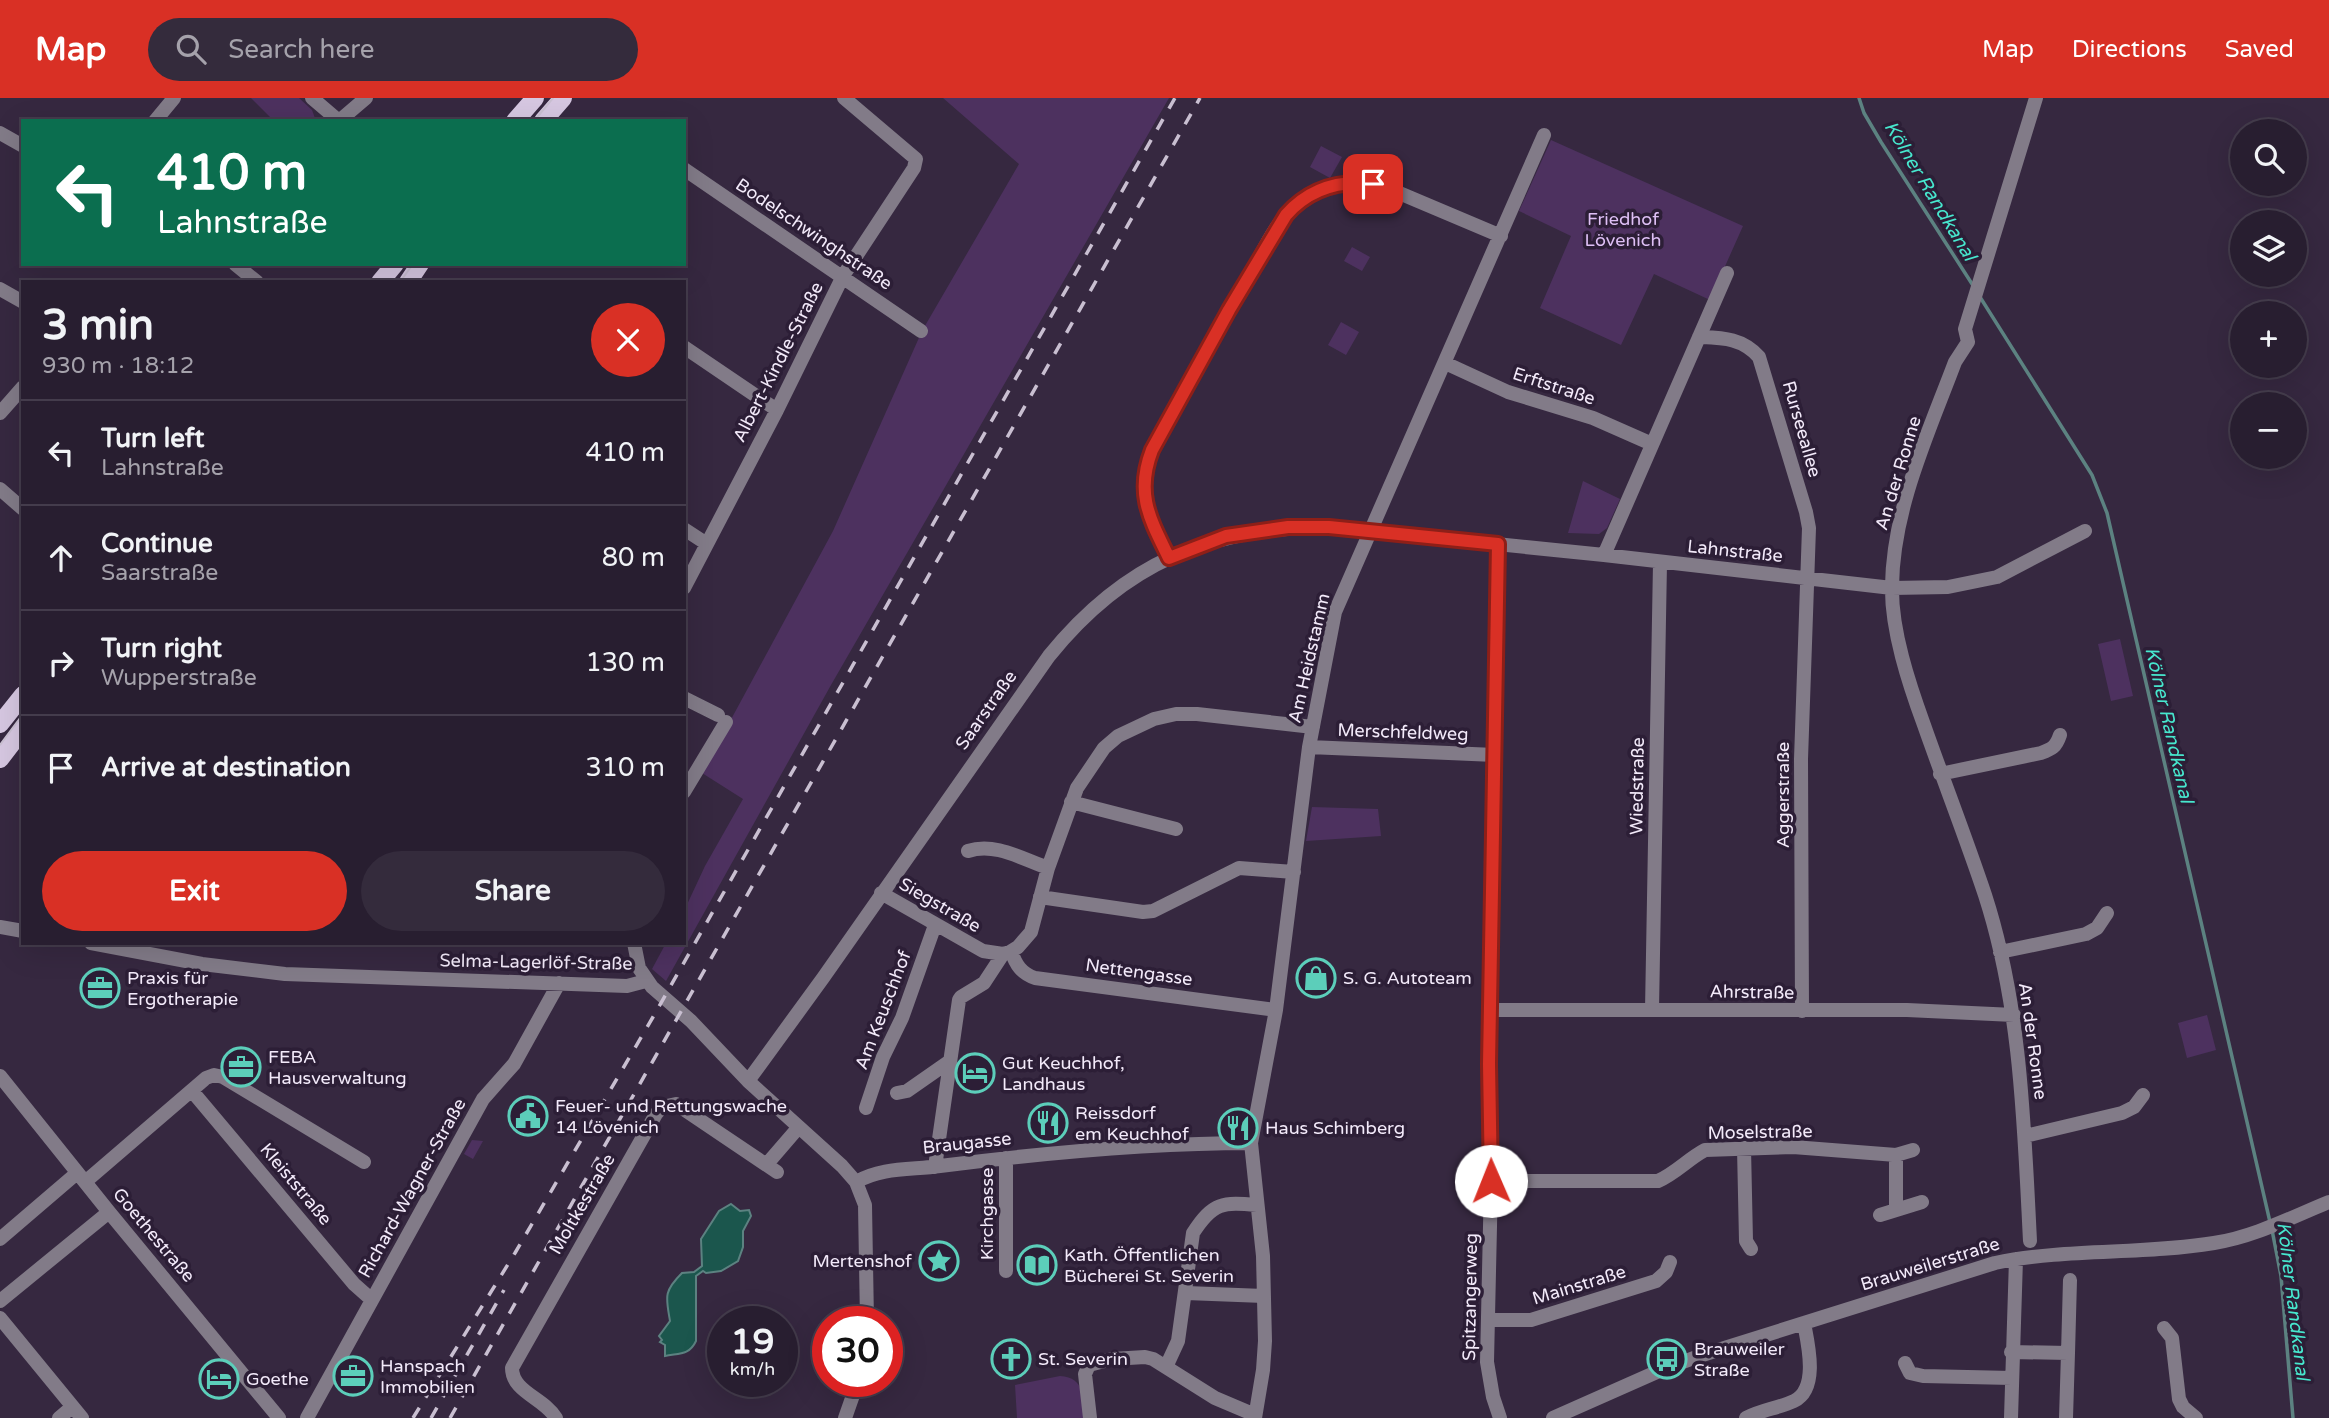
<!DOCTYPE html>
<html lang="en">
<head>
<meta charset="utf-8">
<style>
	body { margin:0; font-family:"Varela Round",sans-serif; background:#342b3c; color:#f1f3f6; height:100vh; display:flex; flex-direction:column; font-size:26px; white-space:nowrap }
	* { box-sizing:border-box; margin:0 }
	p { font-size:23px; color:#a5a2ab }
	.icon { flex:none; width:38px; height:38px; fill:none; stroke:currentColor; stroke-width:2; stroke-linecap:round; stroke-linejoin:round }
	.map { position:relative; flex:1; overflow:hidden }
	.panel { position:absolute; left:21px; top:182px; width:665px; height:665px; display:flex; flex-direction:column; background:#281e30; border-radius:0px; box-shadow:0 7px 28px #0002,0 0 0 2px #443c4c }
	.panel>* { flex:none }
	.banner { position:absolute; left:21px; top:21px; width:665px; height:147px; border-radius:0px; box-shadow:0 7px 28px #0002,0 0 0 2px #443c4c; background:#0b6e4f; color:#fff; overflow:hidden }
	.tools { position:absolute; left:2230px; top:21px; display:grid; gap:14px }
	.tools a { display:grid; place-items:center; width:77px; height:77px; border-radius:50%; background:#281e30; box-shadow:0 7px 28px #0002,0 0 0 2px #443c4c; font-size:35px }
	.speed { position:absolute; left:707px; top:1208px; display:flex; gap:14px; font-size:35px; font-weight:700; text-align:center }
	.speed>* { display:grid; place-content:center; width:91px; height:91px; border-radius:50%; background:#281e30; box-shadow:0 7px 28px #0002,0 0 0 2px #443c4c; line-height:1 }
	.speed small { font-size:18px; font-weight:400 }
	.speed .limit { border:10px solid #d22; background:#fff; color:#111 }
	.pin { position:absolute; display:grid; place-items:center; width:60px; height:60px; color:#fff; margin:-30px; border-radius:14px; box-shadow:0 4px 10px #0006 }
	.me { position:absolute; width:77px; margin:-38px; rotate:359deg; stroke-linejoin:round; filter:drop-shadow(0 0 5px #0008) }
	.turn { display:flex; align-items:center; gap:24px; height:147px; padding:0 21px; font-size:32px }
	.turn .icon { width:91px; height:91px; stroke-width:2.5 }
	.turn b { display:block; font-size:49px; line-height:60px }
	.round { display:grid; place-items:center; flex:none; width:74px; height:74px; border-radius:37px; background:#342b3c }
	.head { display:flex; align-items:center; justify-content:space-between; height:119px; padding:0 21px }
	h1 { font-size:42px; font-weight:800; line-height:52px }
	.button { display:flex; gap:14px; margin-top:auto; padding:14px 21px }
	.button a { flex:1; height:80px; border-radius:42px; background:#d93025; color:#fff; font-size:28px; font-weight:800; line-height:80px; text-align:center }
	.button a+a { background:#342b3c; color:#f1f3f6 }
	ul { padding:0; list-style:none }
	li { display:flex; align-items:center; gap:21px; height:105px; padding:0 21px; border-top:2px solid #443c4c }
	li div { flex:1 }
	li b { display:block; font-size:26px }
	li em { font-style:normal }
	header { display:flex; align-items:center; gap:42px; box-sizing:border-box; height:98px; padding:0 35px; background:#d93025; color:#fff }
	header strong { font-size:33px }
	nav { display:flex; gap:38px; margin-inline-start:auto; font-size:24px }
	.search { width:490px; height:63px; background:#342b3c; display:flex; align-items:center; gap:18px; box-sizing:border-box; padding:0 24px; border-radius:38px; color:#a5a2ab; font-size:26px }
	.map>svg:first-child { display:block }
	.green { fill:#4d315f }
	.water { fill:#1b564d; stroke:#5c8281; stroke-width:2 }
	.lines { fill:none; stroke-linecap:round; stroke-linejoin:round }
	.stream { stroke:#5c8281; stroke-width:3.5 }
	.minor { stroke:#827b88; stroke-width:14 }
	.major { stroke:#d6c7e1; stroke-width:18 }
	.tram { stroke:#c9bfd1; stroke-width:2 }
	.rail { stroke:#c9bfd1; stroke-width:3.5; stroke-dasharray:12 12; stroke-linecap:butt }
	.route-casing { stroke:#8d1f18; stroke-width:18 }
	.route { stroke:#d93025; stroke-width:12 }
	.labels { text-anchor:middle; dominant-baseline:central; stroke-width:7; stroke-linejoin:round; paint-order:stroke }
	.park-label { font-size:18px; fill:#debff5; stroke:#2c1e36 }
	.street-label { font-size:18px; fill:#f3eafa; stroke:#2c1e36 }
	.poi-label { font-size:18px; fill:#f3eafa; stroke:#2c1e36; text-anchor:start }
	.water-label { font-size:19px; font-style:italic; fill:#47e7ce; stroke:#2c1e36 }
</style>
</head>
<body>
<header>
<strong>Map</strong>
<div class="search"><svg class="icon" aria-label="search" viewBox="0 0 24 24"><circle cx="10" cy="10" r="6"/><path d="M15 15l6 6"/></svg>Search here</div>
<nav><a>Map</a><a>Directions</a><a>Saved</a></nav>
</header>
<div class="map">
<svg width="2329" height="1320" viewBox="0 0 2329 1320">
	<rect width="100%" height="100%" fill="#362840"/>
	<path class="green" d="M251,0H299L312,12L316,23H274Z
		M943,0H1169L831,587L666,883L652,871L666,845H684V813L705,768L743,701L702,675L833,433L922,233L1019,66Z
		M1551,42L1743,128L1710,202L1654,176L1621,247L1540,210L1571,138L1519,113Z
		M1321,48L1342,59L1330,80L1310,69Z
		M1352,149L1370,159L1362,173L1344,163Z
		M1341,224L1359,234L1346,257L1328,247Z
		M1583,383L1620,401L1607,430L1599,436L1568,435Z
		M2120,541L2133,598L2111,603L2098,546Z
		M1312,709L1378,711L1381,738L1306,743Z
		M2207,917L2216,952L2187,960L2178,925Z
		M472,1042L483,1043L473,1061L464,1056Z
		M1060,1278C1086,1280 1082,1299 1085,1320H1017L1015,1287Z"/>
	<path class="water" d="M731,1106L740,1113L749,1112L751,1118L743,1133V1149L738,1163L721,1173L706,1175L703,1173L696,1178V1243C689,1258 678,1255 665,1258V1247L660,1244L662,1242L659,1238L670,1223C666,1199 663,1194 682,1175L694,1174L702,1168L701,1141L719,1113Z"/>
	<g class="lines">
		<path class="stream" d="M1859,0L1864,15L1881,44L1974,189
			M1980,199L2092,377L2107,415L2270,1124
			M2272,1132L2281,1178L2293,1320"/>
		<path class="minor" d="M312,0L339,23
			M155,23L174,0
			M339,23L366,0
			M0,35L23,48
			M684,71L921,233
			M235,166L257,184
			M0,191L23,204
			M1699,239C1723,240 1742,240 1759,259L1806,414L1809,430L1801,661L1802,913
			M684,249L777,312
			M1445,265L1508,294L1593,320L1652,346
			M0,315L23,289
			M0,391L23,411
			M684,431L707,446
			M1498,446L1489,966L1491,1083L1487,1264L1493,1299L1500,1320
			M1604,457L1727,175
			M1169,460C1157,436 1143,413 1144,385C1144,375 1147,364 1151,355C1162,327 1180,301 1194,275C1212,245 1229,213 1246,183C1261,158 1274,126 1295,107C1320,85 1354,82 1385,89L1501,138
			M684,490L777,312L843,178L914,70L916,61L844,0
			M684,600L718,617
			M1309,649L1495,657
			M1940,676L2041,655C2052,651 2056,649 2060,637
			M684,694L726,624
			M1071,704L1176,731
			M968,753C995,744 1022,761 1048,770
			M881,795L983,853L1003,856L1010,854L1018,849L1031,834L1048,770L1077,690L1104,650L1118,638L1154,621L1176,616H1197L1313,629
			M1040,799L1143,814L1153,813L1239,770L1294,774
			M0,829L23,833
			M91,845L202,866L285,876L627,888L646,883
			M634,845L639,870L652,889L691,923L748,983L842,1068L856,1084L865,1107L867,1223
			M1011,853C1016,867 1021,875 1035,880L1276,912
			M2000,854L2086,836L2097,830L2107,815
			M1491,912H1907L2014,917
			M1652,912L1660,465
			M0,978L109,1114L279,1320
			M748,983L823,880L1049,558C1125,464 1209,430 1329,429L1604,457L1892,490L1948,489L1997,479L2085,433
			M192,993L354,1186L372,1202
			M897,995L907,993L950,963
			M866,1010L883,959L902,920L935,827
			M2025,1038L2122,1015L2134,1009L2143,997
			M1744,1050L1746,1143L1751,1151
			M767,1066L798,1030
			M935,1069L959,902L961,899L984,885L1003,856
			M1491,1083H1658C1676,1075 1688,1061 1705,1052L1793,1049L1896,1057L1913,1052
			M85,1084L206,980L214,977L223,979L364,1064
			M856,1084C882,1069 911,1072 940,1068C1043,1055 1147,1045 1251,1045
			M1896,1111V1057
			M1880,1117L1922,1104
			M0,1141L77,1075
			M2030,1143C2024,1026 2021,908 1985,797C1966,740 1944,684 1924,627C1909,586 1891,532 1892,488C1893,410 1928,336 1955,264L1968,244L1965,231L2036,0
			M1006,1173V1060
			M1186,1195L1264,1198
			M0,1203L109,1114
			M0,1220L82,1320
			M1488,1222H1531L1656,1183L1666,1174L1670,1164
			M2164,1230L2172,1240L2179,1301L2183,1309L2196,1320
			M2011,1254L2068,1255L2066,1320
			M2068,1255L2070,1182
			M1905,1265L1910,1275L1923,1278L2012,1280
			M1166,1269L1178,1243L1193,1135C1213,1104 1223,1104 1257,1107
			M59,1320L72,1309
			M307,1320L483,1001L514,966L559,885
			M556,1320C544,1300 512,1294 512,1270L656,1016L662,1009L676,1006L777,1074
			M845,1320L858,1283
			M1090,1320L1085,1276L1089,1267L1112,1261L1145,1259L1153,1261L1215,1300L1255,1317
			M1255,1320L1263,1272L1265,1243L1263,1158L1251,1045L1276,912L1309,649L1335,514L1544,37
			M1553,1320L1659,1273L1699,1258L1995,1165C2067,1150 2142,1157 2214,1145C2254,1139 2292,1119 2329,1104
			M1746,1320C1761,1312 1779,1310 1794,1303C1819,1291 1808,1246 1804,1225
			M2011,1320L2016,1161"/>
		<path class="major" d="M515,23L535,0
			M543,23L563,0
			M380,184L395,166
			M408,184L420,166
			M0,626L23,597
			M0,661L23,631"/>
		<path class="tram" d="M534,23L553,0
			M400,184L413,166
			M0,647L23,616"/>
		<path class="rail" d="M413,1320L515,1155L653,919L1175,0
			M431,1320L504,1192
			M450,1320L1200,0"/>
	</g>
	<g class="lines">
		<g class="route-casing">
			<path id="route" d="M1373,86C1339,82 1309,91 1286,117L1229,212L1152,352C1135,396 1150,421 1169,460L1226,438L1288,429H1329L1498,446L1489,966L1491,1083"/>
		</g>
		<use href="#route" class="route"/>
	</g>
	<defs>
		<g id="shop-ring" transform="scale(2.0125)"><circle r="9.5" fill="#2c1e36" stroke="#5cceba" stroke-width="1.5"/><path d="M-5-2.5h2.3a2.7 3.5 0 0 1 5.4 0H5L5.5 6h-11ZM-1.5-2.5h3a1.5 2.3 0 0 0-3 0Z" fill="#5cceba"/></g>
		<g id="office-ring" transform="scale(2.0125)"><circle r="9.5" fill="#2c1e36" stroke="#5cceba" stroke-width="1.5"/><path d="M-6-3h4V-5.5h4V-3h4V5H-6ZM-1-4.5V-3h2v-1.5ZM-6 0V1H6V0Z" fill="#5cceba"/></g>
		<g id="hotel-ring" transform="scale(2.0125)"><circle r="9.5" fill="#2c1e36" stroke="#5cceba" stroke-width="1.5"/><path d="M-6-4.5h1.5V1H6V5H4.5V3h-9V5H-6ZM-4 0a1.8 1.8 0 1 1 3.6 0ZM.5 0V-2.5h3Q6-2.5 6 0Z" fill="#5cceba"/></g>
		<g id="civic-ring" transform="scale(2.0125)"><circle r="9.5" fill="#2c1e36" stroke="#5cceba" stroke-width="1.5"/><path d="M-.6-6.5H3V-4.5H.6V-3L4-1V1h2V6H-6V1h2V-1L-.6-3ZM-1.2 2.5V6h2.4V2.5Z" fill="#5cceba"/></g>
		<g id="restaurant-ring" transform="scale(2.0125)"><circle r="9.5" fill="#2c1e36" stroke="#5cceba" stroke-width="1.5"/><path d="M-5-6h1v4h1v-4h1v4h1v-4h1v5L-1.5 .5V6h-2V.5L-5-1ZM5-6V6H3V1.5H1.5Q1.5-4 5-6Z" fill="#5cceba"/></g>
		<g id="sight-ring" transform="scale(2.0125)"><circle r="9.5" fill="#2c1e36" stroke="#5cceba" stroke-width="1.5"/><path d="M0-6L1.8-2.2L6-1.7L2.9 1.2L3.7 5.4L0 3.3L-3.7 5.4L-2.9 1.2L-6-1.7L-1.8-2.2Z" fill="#5cceba"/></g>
		<g id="library-ring" transform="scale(2.0125)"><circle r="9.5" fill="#2c1e36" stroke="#5cceba" stroke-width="1.5"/><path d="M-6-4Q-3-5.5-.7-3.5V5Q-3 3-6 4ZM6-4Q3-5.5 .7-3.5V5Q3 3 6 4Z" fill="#5cceba"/></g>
		<g id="church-ring" transform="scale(2.0125)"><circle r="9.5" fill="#2c1e36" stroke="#5cceba" stroke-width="1.5"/><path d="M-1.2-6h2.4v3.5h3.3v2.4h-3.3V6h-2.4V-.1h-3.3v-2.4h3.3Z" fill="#5cceba"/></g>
		<g id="bus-ring" transform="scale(2.0125)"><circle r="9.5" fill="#2c1e36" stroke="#5cceba" stroke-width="1.5"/><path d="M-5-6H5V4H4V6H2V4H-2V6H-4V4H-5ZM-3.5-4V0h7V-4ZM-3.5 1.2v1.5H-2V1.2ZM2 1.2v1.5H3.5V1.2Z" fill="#5cceba"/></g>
	</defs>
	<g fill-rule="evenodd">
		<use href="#shop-ring" x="1316" y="880"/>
		<use href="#office-ring" x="100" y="890"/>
		<use href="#office-ring" x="241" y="969"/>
		<use href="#hotel-ring" x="975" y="975"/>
		<use href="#civic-ring" x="528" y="1018"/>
		<use href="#restaurant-ring" x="1048" y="1025"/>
		<use href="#restaurant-ring" x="1238" y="1030"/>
		<use href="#sight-ring" x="939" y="1163"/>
		<use href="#library-ring" x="1037" y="1167"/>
		<use href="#church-ring" x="1011" y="1261"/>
		<use href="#bus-ring" x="1667" y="1261"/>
		<use href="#office-ring" x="353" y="1278"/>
		<use href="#hotel-ring" x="219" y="1281"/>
	</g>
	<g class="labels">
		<g class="park-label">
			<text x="1623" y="121">Friedhof<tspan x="1623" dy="21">Lövenich</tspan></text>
		</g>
		<g class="street-label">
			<text transform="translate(814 136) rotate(34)">Bodelschwinghstraße</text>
			<text transform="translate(778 264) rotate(-63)">Albert-Kindle-Straße</text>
			<text transform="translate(1554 288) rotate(18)">Erftstraße</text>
			<text transform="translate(1802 331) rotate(74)">Rurseeallee</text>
			<text transform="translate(1898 375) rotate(-73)">An der Ronne</text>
			<text transform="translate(1735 453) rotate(6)">Lahnstraße</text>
			<text transform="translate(1309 560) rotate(-77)">Am Heidstamm</text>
			<text transform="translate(986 612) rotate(-55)">Saarstraße</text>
			<text transform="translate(1403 634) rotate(2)">Merschfeldweg</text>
			<text transform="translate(1637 688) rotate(-89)">Wiedstraße</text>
			<text transform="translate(1783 697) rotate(-90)">Aggerstraße</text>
			<text transform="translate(940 807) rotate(30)">Siegstraße</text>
			<text transform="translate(536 864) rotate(1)">Selma-Lagerlöf-Straße</text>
			<text transform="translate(1139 874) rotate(8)">Nettengasse</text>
			<text transform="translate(1752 894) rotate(1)">Ahrstraße</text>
			<text transform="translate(883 912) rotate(-69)">Am Keuschhof</text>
			<text transform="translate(2033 943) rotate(82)">An der Ronne</text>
			<text transform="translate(1760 1034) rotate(-1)">Moselstraße</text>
			<text transform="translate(967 1045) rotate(-6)">Braugasse</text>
			<text transform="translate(296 1086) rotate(50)">Kleiststraße</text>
			<text transform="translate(412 1090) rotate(-61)">Richard-Wagner-Straße</text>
			<text transform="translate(582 1106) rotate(-60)">Moltkestraße</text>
			<text transform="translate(987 1116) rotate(-90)">Kirchgasse</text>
			<text transform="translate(154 1137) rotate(50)">Goethestraße</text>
			<text transform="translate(1930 1166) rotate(-17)">Brauweilerstraße</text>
			<text transform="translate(1579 1187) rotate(-17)">Mainstraße</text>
			<text transform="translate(1470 1199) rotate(-89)">Spitzangerweg</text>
		</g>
		<g class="poi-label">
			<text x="127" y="880">Praxis für<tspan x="127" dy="21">Ergotherapie</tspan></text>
			<text x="1343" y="880">S. G. Autoteam</text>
			<text x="268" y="959">FEBA<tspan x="268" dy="21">Hausverwaltung</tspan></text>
			<text x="1002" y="965">Gut Keuchhof,<tspan x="1002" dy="21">Landhaus</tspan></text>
			<text x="555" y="1008">Feuer- und Rettungswache<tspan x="555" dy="21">14 Lövenich</tspan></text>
			<text x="1075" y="1015">Reissdorf<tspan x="1075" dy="21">em Keuchhof</tspan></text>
			<text x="1265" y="1030">Haus Schimberg</text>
			<text x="1064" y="1157">Kath. Öffentlichen<tspan x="1064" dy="21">Bücherei St. Severin</tspan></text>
			<text x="912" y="1163" text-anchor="end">Mertenshof</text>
			<text x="1694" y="1251">Brauweiler<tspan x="1694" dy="21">Straße</tspan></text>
			<text x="1038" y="1261">St. Severin</text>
			<text x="380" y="1268">Hanspach<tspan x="380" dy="21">Immobilien</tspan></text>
			<text x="246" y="1281">Goethe</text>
		</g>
		<g class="water-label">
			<text transform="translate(1930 93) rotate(59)">Kölner Randkanal</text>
			<text transform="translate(2169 627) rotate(77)">Kölner Randkanal</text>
			<text transform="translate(2293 1203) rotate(83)">Kölner Randkanal</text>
		</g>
	</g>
</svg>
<div class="tools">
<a><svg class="icon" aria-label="search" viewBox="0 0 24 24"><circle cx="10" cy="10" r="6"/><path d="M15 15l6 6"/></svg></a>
<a><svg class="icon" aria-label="layers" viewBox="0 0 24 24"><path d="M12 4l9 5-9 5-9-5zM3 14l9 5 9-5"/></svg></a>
<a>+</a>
<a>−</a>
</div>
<div class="speed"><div>19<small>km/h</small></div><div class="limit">30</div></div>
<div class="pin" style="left:1373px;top:86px;background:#d93025"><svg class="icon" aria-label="arrive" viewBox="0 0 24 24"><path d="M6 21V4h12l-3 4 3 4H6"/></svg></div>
<svg class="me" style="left:1491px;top:1083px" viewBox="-20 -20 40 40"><circle r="19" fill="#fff"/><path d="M0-13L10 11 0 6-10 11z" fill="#d93025"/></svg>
<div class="banner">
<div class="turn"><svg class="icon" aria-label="left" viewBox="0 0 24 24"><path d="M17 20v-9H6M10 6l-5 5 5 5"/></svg><div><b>410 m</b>Lahnstraße</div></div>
</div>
<section class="panel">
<div class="head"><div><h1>3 min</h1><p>930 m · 18:12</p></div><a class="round" style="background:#d93025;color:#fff"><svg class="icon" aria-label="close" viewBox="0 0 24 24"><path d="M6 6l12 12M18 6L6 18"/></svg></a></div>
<ul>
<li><svg class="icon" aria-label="left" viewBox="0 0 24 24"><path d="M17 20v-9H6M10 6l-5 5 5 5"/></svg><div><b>Turn left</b><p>Lahnstraße</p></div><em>410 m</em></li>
<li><svg class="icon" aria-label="ahead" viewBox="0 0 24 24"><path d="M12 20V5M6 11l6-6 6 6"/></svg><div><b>Continue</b><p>Saarstraße</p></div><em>80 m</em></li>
<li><svg class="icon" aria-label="right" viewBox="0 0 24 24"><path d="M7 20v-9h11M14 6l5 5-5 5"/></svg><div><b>Turn right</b><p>Wupperstraße</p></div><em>130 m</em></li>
<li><svg class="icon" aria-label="arrive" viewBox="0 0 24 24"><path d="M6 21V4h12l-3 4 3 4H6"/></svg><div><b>Arrive at destination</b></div><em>310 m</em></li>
</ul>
<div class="button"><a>Exit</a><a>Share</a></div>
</section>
</div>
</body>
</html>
